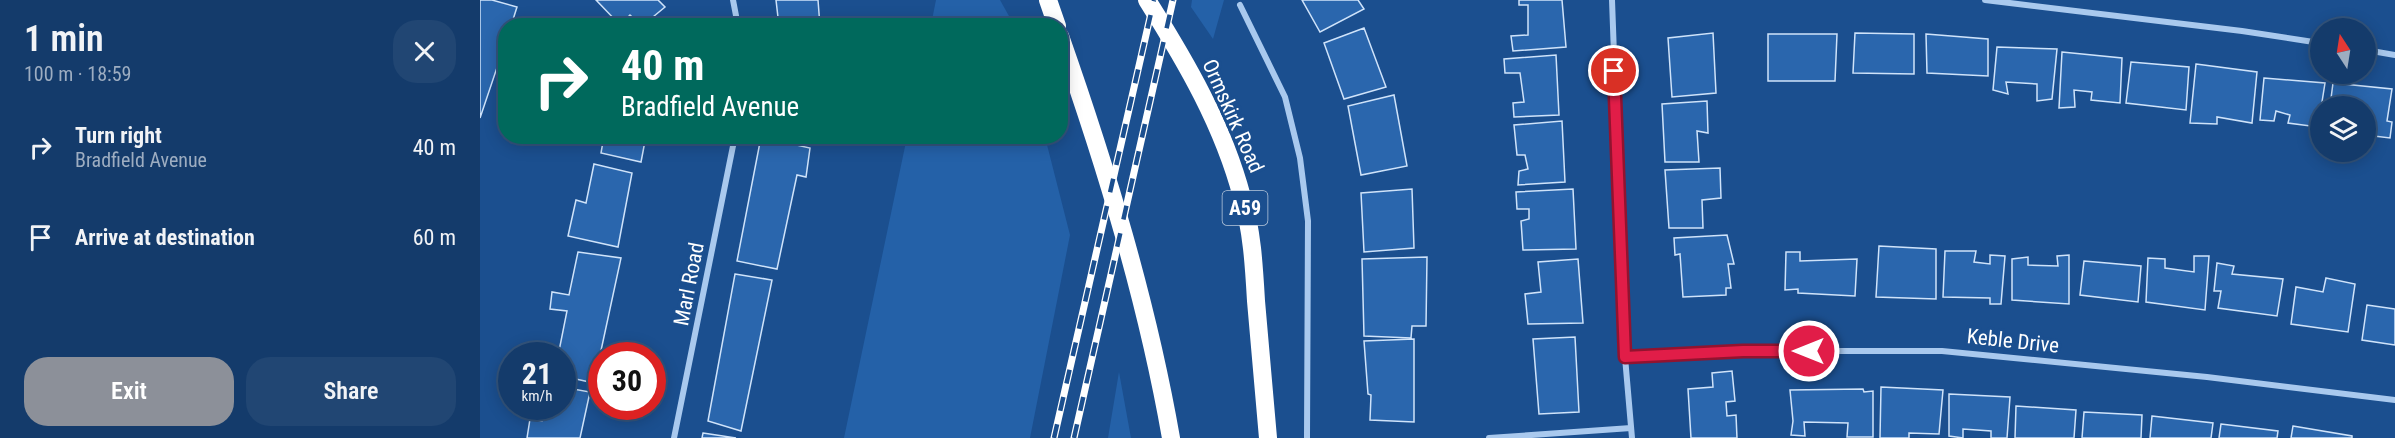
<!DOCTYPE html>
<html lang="en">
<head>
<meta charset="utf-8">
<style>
	body { margin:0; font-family:"Roboto Condensed",sans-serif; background:#214673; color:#f1f3f6; height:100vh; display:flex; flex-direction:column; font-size:22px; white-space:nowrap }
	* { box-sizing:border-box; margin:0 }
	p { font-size:20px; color:#9dadc1 }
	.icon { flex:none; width:33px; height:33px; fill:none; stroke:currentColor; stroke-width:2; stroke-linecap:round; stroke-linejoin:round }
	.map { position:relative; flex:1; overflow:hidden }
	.drawer { display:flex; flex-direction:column; background:#143b6b; width:480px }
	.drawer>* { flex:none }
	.hud { position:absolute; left:18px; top:18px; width:570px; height:126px; border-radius:24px; box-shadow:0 3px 15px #0003,0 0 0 2px #33557e; background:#00695c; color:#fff; overflow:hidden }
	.needle { width:39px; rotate:348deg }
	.tools { position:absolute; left:1830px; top:18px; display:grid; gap:12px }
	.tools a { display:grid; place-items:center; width:66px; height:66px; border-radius:50%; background:#143b6b; box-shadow:0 3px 15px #0003,0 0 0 2px #33557e; font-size:30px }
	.speed { position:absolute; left:18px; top:342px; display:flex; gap:12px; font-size:30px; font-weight:700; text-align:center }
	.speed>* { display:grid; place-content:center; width:78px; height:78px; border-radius:50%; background:#143b6b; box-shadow:0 3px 15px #0003,0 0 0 2px #33557e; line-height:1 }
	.speed small { font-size:15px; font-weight:400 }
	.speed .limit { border:9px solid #d22; background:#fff; color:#111 }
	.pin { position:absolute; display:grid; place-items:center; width:51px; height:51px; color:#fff; margin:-26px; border:3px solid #fff; border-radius:50%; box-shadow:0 2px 6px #0007 }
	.me { position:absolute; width:66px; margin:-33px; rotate:270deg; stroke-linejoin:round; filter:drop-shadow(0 0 4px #0008) }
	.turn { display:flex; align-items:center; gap:21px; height:126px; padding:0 24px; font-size:27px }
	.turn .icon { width:78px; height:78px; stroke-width:2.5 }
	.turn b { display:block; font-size:42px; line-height:51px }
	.round { display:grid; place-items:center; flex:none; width:63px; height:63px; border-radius:24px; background:#214673 }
	.headline { display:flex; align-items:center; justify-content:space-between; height:102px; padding:0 24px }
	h1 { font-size:36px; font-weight:600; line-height:45px }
	.primary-button { display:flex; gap:12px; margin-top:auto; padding:12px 24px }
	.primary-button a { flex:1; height:69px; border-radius:24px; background:#8c9099; color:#fff; font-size:24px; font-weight:600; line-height:69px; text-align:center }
	.primary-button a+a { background:#214673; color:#f1f3f6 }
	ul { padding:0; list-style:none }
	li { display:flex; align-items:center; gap:18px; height:90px; padding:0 24px }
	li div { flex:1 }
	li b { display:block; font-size:22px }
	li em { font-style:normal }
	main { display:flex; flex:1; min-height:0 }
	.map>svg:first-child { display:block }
	.green { fill:#2461a8 }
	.building { fill:#2a66ad; stroke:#cfe3fa; stroke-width:1.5 }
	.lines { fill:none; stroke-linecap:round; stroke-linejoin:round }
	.street { stroke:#a9c9ee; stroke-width:6 }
	.highway { stroke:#fff; stroke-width:18 }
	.rail-casing { stroke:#fff; stroke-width:7 }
	.rail { stroke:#1b4f8f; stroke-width:4.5; stroke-dasharray:14; stroke-linecap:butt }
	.route-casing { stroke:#92132f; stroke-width:15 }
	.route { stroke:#e11d48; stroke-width:10 }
	.labels { text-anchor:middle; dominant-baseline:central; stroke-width:6; stroke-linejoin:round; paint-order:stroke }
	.shield { fill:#1b4f8f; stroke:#bbcadd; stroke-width:1.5 }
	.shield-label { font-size:20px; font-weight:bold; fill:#fff }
	.street-label { font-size:21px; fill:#fff; stroke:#1b4f8f }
</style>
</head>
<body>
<main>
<section class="drawer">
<div class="headline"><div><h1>1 min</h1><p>100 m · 18:59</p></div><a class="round"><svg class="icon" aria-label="close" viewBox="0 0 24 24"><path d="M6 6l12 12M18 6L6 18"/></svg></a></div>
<ul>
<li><svg class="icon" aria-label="right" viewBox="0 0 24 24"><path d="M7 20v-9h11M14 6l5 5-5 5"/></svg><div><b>Turn right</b><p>Bradfield Avenue</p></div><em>40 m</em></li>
<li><svg class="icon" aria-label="arrive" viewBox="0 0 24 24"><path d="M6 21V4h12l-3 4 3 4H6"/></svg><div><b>Arrive at destination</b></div><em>60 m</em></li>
</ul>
<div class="primary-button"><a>Exit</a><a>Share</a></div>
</section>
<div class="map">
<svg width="1915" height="438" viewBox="0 0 1915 438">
	<rect width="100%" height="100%" fill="#1b4f8f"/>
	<path class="green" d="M456,0H520L534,25H451Z
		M712,0H744L733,39L711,7Z
		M427,137H565L590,235L550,438H364Z
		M639,372L651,438H628Z"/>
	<path class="building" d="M0,0H12L37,7L31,26H26V41L0,118Z
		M116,0H178L185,7L162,26L150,15L140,25Z
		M296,0H338L340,26H299Z
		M822,0H878L884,9L840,32Z
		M1039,0H1082L1086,47L1033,51L1031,36L1048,35V5H1039Z
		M884,28L906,87L864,99L844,43Z
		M1233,33L1236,93L1192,97L1188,38Z
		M1375,33L1434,34V74L1373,73Z
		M1288,34H1357L1355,81H1288Z
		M1446,34L1508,39V76L1447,73Z
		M1517,47L1577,49L1572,99L1557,101V84L1526,82L1528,94L1513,90Z
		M1582,52L1642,58L1640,103L1611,100L1612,92L1594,90L1595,107L1579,108Z
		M1076,55L1079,115L1034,117L1033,103L1044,102L1040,73H1025L1024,59Z
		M1651,62L1709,67L1706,110L1646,103Z
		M1716,64L1777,72L1772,123L1737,117V124L1710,123Z
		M1784,78L1845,83L1838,127L1808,123L1810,115L1796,111L1794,121L1780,120Z
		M1853,83L1912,89L1907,121L1912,122L1910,138L1886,135V106H1850Z
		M914,95L927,166L881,175L868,106Z
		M1227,101L1228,133L1217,131L1219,162H1185L1182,104Z
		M1082,121L1085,182L1038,185L1039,171L1048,169L1045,155H1037L1034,125Z
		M124,136H166L161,162L121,153Z
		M281,137L330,148L326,177L317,175L297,269L257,261Z
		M114,164L152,173L138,247L88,236L96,200L106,203Z
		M1240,168L1241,198L1222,200L1223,228H1189L1185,170Z
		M932,189L934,248L884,252L881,193Z
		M1093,189L1096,249L1043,250L1041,221L1049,219V209H1037L1036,192Z
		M1247,235L1254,264H1248L1251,288H1246V295L1203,297L1200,254L1195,255L1194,238Z
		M1399,246L1456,249V299L1396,297Z
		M1465,251H1496L1494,262L1510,264V255L1525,256L1521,304H1510V298L1463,297Z
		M98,252L141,258L114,383L82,376V356H78L87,311L70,309L72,292L89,295Z
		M1306,252H1320V261L1377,259L1375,296L1318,293V289L1305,290Z
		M1589,255V304L1532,300V259L1548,257V265L1578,266L1577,256Z
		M1714,256H1729L1725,310L1666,302L1668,258L1685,259V268L1714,272Z
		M947,257L946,326H932L931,338L884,336L882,259Z
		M1098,259L1103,323L1048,324L1045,294L1061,292L1058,262Z
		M1604,261L1661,266L1658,302L1600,295Z
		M1737,263L1754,266L1752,274L1803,279L1797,316L1738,308L1741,291H1734Z
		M255,274L292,280L261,431L228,421Z
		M1846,278L1875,284L1868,332L1811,324L1816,287L1843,292Z
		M1887,305L1915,309V345L1882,340Z
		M1095,337L1099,412L1059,414L1053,339Z
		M934,339V422L890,420L891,395L888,394L884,341Z
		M1252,371L1255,401L1246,402L1247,416L1256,415L1257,438H1211L1208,389L1233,387L1232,373Z
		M82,387L110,392L100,438H47L50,419L62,421L65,406H82Z
		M1401,387L1463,390L1459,434L1429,433V438H1400Z
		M1383,389L1384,392L1393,391V437H1367L1368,423L1324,422L1325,436L1311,435L1313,421L1310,390Z
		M1469,394L1530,397L1527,438H1511V431L1483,429V438L1469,436Z
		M1536,406L1596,410L1594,438H1535Z
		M1604,412L1662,415L1661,438H1602Z
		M1672,416L1733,423L1731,438H1670Z
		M1741,424L1798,431L1797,438H1739Z
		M1813,426L1872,436V438H1811Z
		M223,433L256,438H222Z"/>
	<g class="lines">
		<path class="street" d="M253,0L258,26
			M1132,0L1145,357L1152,438
			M1505,0L1762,31L1840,43
			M760,5L805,97L820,158L828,221L827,438
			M1886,50L1915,55
			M1145,357L1263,351H1462L1727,377L1915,400
			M194,438L255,136
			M1009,438L1151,428"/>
		<path class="highway" d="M568,0L577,26
			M667,0C706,62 743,125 762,197C772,230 774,266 776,301C780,347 784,392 788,438
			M580,36C626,167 667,301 691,438"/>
		<g class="rail-casing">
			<path id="rail" d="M574,438L674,0
				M594,438L693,0"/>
		</g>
		<use href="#rail" class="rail"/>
	</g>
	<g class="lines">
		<g class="route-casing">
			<path id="route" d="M1134,71L1145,357L1263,351H1329"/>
		</g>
		<use href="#route" class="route"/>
	</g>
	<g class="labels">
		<rect class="shield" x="742.5" y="191" width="45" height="34" rx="4.5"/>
		<g class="shield-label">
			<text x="765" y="208">A59</text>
		</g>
		<g class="street-label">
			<text transform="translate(753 116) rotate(66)">Ormskirk Road</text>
			<text transform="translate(209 284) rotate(-79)">Marl Road</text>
			<text transform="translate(1533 341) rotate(6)">Keble Drive</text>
		</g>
	</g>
</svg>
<div class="tools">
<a><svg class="needle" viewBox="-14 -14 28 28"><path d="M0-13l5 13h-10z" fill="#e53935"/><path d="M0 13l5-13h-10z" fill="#9dadc1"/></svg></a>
<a><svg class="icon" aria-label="layers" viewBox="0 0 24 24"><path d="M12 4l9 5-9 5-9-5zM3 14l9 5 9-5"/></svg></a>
</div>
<div class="speed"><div>21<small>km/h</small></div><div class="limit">30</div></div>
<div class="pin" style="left:1134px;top:71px;background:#d93025"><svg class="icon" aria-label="arrive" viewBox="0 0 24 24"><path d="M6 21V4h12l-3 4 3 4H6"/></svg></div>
<svg class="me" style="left:1329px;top:351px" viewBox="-20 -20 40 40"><circle r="17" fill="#e11d48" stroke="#fff" stroke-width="3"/><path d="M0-11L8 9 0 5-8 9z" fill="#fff"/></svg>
<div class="hud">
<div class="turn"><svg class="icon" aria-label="right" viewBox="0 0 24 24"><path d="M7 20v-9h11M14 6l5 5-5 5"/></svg><div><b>40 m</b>Bradfield Avenue</div></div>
</div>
</div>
</main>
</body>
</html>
